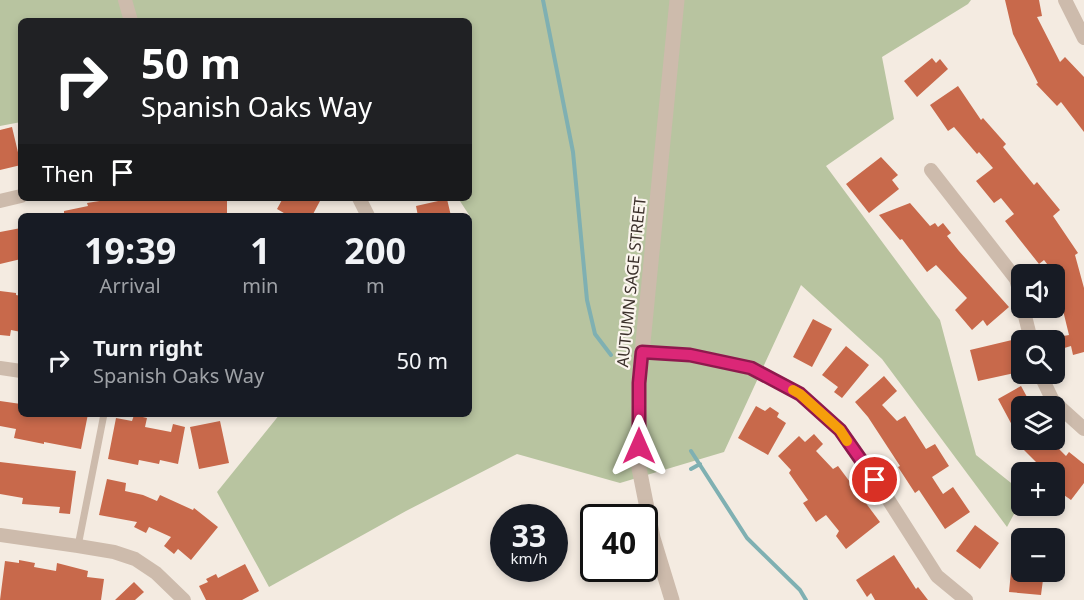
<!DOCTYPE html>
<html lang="en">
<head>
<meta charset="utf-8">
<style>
	body { margin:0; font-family:"Noto Sans",sans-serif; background:#20242c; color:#f1f3f6; height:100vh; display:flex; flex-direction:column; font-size:22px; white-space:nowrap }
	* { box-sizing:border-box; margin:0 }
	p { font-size:20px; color:#9ea1a6 }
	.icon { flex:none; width:33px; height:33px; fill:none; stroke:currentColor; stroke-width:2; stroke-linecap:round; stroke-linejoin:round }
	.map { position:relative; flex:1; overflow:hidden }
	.details { position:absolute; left:18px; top:213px; width:454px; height:204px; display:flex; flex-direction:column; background:#171b24; border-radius:9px; box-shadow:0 3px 9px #0003 }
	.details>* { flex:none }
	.banner { position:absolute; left:18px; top:18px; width:454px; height:183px; border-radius:9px; box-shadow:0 3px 9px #0003; background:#202124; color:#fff; overflow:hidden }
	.buttons { position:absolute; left:1011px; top:264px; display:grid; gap:12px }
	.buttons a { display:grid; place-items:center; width:54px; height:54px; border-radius:9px; background:#171b24; box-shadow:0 3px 9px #0003; font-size:30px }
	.speed { position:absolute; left:490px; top:504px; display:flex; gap:12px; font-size:30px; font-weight:700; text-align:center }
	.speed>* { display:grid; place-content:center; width:78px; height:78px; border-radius:50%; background:#171b24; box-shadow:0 3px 9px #0003; line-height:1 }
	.speed small { font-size:15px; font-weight:400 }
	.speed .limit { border:3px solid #111; border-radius:9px; background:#fff; color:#111 }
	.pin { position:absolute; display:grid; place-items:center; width:51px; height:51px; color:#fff; margin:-26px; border:3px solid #fff; border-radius:50%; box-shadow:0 2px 6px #0007 }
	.me { position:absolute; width:66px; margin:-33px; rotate:0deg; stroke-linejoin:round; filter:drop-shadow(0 0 4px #0008) }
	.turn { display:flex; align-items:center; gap:21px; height:126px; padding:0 24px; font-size:27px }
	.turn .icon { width:78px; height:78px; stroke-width:2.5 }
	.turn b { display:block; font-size:42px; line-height:51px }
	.then { display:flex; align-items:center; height:57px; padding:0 24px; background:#0003; gap:12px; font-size:22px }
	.eta { display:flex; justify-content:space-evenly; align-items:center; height:102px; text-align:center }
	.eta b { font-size:36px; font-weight:700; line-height:42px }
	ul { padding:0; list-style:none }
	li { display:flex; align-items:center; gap:18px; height:90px; padding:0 24px }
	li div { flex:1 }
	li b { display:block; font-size:22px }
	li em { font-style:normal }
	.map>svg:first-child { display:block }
	.green { fill:#b8c4a0 }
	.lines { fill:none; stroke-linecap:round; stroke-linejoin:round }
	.stream { stroke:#7fb0b2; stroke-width:4 }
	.building { fill:#c8694b }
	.service { stroke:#cdbbac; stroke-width:7 }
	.minor { stroke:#cdbbac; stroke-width:14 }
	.tertiary { stroke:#cdbbac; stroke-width:15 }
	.route-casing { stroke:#8e194d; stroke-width:15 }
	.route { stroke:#db2777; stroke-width:10 }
	.slow { stroke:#f59e0b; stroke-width:10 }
	.labels { text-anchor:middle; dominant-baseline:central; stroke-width:4.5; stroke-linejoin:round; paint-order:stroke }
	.street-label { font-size:16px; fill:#3b302b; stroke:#fbf5ee }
</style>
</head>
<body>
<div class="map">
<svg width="1084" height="600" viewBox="0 0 1084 600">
	<rect width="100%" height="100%" fill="#f4ebe1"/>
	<path class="green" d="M0,0H971L968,4L882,57L894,119L826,166L940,320L976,455L1021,491V501L1007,527L882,359L801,285L724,452L620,483L517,454L406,511L269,587L217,492L280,414H470L471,218L458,198H470V21H21V122L0,126Z"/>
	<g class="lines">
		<path class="stream" d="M543,0L573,152L587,300L595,334L611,355
			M691,451L747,538L800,590L806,600
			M691,469L700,464"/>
	</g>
	<path class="building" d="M1005,0H1039L1042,16L1037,17L1060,62L1065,57L1084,77V132L1061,102L1057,106L1036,84L1038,83L1013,34Z
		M932,58L936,63L940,59L948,69L917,97L904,81Z
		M958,86L981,120L983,118L1006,144L1003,147L1034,185L1037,182L1060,210L1053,216L1078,253L1075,255L1084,288V352L1073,355L1071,346L1061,349L1058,337L1069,335L1059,294L1054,295V273L1044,260L1039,264L1005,221L1014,214L1001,198L994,203L976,181L993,168L979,152L977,154L954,127L948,131L930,105Z
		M12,127L21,165L0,170V130Z
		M881,157L898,175L892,180L899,189L869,213L846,184Z
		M118,198H227V216H64V211L88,206L87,203Z
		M283,198H314L320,201L312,216H289L277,209Z
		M447,199L451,216H418L416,206Z
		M910,203L930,226L935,223L938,227L943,223L951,233L947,236L959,251L1009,307L987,326L983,320L972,330L955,310L967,298L936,265L927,272L902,239L900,240L879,215Z
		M21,228V259L0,264V232Z
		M0,291L16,293V295L21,296V332L11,330L10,336L0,335Z
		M813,319L832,329L812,367L793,357Z
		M1012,340L1019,372L978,381L970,350Z
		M846,346L869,365L842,398L834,392L838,387L822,375Z
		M884,376L897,391L882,405L897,421L905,416L926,449L935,444L949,466L932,477L943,494L953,487L970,512L945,529L919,490L915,493L898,467L900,466L868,417L855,402Z
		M1021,386L1032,406H1022V440H1050L1054,447V444L1066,456L1069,452L1084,464V483L1071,500L1054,488V472H1046L1014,440H1020L998,399Z
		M0,401L21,404V414H88L81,449L44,442V444L14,438L16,429L0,426Z
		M756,406L765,411L770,407L779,413L777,417L786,423L768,455L738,438Z
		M134,415L147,418L145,427L171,432L173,424L185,427L178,464L160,460L159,464L139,460L138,465L108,459L116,418L132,421Z
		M220,421L229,463L199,469L190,427Z
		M814,434L823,444L816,451L833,469L838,466L880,522L846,549L836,536L839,531L826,515L816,522L803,503L808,500L789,473L791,470L778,456L799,436L805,442Z
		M0,462L76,471L70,514L59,513L60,507L22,504L23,498L0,494Z
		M107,479L126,483L125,491L143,495L157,501L160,495L193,510L194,508L218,527L191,560L178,549L174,554L164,546L171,537L149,527L146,533L134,527L137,522L99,515Z
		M975,525L999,543L980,569L956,551Z
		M1014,541H1022V572H1044L1041,595L1009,592Z
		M894,555L916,589L918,587L928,600H875L871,593L867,597L856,580Z
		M19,560L35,563L34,567L56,571L57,563L88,571L87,577L104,579L101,600H0L5,561L19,563Z
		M245,564L259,591L242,600H206L199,586L208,582L206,579L216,574L218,578Z
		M134,582L144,592L135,600H115Z"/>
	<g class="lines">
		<path class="service" d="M78,546L104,414"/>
		<path class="minor" d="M125,0L131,21
			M1065,0L1084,38
			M931,170L1016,279L1022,301
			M359,198L368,216
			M0,201L21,196
			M1023,308L1031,340
			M642,352L690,355L751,368L800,394L840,430L886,496L937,576L966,600
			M0,368L21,371
			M1040,374L1053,401L1084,429
			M0,535L78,546L114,552L135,559L156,573L184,600"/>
		<path class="tertiary" d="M672,600L653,538L639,468V383L677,0"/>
	</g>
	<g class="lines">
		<g class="route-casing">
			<path id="route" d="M639,446V383L642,352L690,355L751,368L800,394L840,430L875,480"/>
		</g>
		<use href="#route" class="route"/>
		<path class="slow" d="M793,390L800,394L840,430L847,441"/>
	</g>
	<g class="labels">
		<g class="street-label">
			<text transform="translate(631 282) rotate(-84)">AUTUMN SAGE STREET</text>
		</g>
	</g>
</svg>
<div class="buttons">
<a><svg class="icon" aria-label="sound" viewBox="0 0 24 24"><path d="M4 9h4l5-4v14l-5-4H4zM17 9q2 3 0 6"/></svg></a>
<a><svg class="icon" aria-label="search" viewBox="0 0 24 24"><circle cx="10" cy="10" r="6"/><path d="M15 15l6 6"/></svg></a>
<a><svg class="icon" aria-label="layers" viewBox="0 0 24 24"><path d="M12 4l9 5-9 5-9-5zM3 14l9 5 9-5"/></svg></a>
<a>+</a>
<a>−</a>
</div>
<div class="speed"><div>33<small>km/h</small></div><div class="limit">40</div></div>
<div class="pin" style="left:875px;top:480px;background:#d93025"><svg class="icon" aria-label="arrive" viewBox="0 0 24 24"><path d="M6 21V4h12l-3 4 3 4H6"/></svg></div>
<svg class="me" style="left:639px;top:446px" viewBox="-20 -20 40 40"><path d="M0-17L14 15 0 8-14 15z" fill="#db2777" stroke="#fff" stroke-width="4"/></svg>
<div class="banner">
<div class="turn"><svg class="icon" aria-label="right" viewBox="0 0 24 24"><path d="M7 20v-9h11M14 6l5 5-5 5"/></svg><div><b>50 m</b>Spanish Oaks Way</div></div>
<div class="then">Then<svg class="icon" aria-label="arrive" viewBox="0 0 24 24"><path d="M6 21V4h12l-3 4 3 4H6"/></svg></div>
</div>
<section class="details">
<div class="eta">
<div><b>19:39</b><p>Arrival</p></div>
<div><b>1</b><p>min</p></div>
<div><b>200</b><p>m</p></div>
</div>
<ul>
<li><svg class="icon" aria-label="right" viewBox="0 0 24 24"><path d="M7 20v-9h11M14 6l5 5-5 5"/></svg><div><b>Turn right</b><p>Spanish Oaks Way</p></div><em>50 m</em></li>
</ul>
</section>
</div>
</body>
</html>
